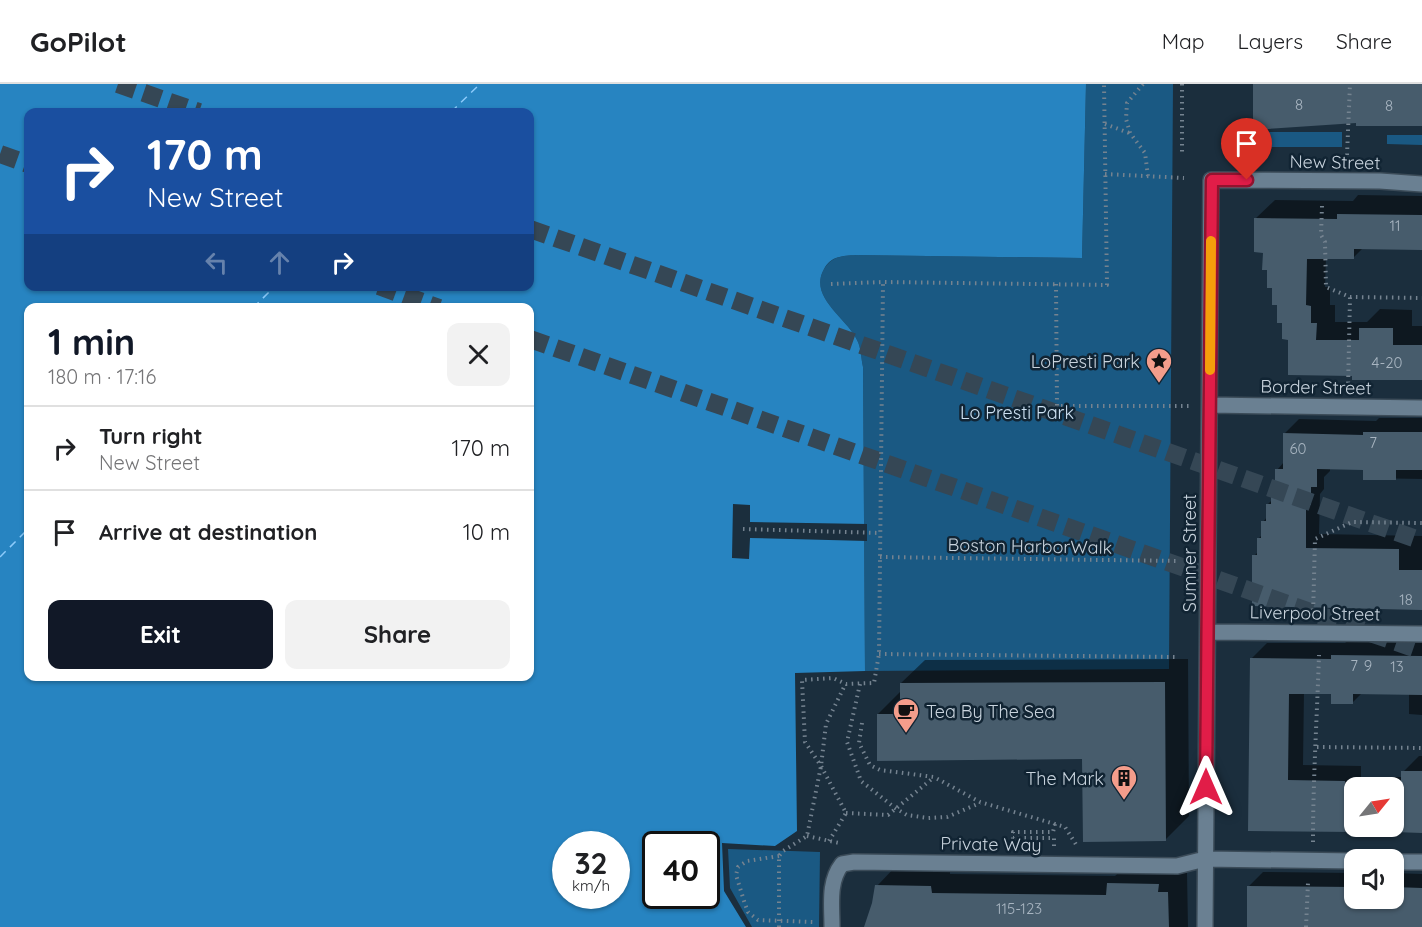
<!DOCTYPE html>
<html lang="en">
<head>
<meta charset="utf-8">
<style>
	body { margin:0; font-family:Quicksand,sans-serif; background:#f2f2f2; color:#202124; height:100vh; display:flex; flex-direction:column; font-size:22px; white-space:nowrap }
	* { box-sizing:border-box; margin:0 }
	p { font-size:20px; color:#757577 }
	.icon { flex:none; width:33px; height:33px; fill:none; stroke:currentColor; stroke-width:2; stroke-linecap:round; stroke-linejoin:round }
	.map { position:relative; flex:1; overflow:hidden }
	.drawer { position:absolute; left:24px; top:219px; width:510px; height:378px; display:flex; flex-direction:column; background:#fff; border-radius:12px; box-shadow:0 2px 4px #0004 }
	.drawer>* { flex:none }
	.guide { position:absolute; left:24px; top:24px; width:510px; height:183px; border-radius:12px; box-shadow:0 2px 4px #0004; background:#1a4fa0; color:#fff; overflow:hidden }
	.needle { width:39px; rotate:60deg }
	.buttons { position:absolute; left:1344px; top:693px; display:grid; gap:12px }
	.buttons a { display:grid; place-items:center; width:60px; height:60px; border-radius:12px; background:#fff; box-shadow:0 2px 4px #0004; font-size:30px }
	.speed { position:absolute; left:552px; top:747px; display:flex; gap:12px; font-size:30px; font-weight:700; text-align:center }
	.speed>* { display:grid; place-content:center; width:78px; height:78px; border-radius:50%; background:#fff; box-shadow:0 2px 4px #0004; line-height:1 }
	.speed small { font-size:15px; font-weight:400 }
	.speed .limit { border:3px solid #111; border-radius:9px; background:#fff; color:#111 }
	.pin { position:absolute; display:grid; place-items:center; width:51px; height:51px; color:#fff; margin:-62px -26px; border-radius:50% 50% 50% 0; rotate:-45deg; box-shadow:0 0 6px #0007 }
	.pin .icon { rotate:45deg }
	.me { position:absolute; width:66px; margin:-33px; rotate:0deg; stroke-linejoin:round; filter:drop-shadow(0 0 4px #0008) }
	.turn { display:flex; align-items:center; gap:21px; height:126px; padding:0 24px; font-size:27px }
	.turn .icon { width:78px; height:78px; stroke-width:2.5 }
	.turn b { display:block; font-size:42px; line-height:51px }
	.lanes { display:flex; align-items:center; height:57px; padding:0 24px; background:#0003; justify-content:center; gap:30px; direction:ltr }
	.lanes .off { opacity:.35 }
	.round { display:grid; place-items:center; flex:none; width:63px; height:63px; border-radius:12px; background:#f2f2f2 }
	.summary { display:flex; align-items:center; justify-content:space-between; height:102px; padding:0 24px }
	h1 { font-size:36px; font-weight:800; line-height:45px; color:#111827 }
	.action { display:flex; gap:12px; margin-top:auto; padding:12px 24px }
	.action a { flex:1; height:69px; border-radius:12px; background:#111827; color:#fff; font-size:24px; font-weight:800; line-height:69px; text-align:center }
	.action a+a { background:#f2f2f2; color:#202124 }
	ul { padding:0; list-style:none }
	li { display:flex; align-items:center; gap:18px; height:84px; padding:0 24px; border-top:2px solid #e0e0e0 }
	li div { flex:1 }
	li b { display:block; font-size:22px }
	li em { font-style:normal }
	header { display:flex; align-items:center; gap:36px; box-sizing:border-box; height:84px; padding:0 30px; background:#fff; border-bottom:2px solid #e0e0e0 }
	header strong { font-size:28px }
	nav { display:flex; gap:33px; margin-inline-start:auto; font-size:21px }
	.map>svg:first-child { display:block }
	.green { fill:#1a5983 }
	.water { fill:#2784c1; fill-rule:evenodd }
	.pier { fill:#1b2e3d }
	.shadow { fill:#0007; fill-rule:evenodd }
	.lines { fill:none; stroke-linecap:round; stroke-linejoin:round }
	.ferry { stroke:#8dcbfb; stroke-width:1.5; stroke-dasharray:8 6; stroke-linecap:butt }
	.building { fill:#475c6c }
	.highway-tunnel { stroke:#354755; stroke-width:18; stroke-dasharray:18 9; stroke-linecap:butt }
	.minor-casing { stroke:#3b4b58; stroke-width:18 }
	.path { stroke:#758390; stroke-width:4; stroke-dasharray:1.5 4.5; stroke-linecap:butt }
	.minor { stroke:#6a8092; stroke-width:15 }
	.route-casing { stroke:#92132f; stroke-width:15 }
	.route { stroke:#e11d48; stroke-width:10 }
	.slow { stroke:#f59e0b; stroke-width:10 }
	.labels { text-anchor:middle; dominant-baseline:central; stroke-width:5; stroke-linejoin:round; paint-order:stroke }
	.number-label { font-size:15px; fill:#a8b5c1 }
	.street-label { font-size:18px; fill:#c8d3dd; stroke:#112433 }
	.poi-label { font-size:18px; fill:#c8d3dd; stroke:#112433; text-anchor:end }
	.park-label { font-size:18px; fill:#cce0f1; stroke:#112433 }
</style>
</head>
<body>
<header>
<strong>GoPilot</strong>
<nav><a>Map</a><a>Layers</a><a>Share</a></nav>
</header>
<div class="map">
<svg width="1422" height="843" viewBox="0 0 1422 843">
	<rect width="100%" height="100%" fill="#1b2e3d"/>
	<path class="green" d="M1086,0H1173L1169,585L865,587L863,283C861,274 861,263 857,256C847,234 808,213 824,185C832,172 842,172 856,171L1082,174Z
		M1252,48H1342V63H1254Z
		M1387,51H1422V61L1387,60Z
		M728,765L820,768L819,843H752L730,804Z"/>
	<path class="water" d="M0,0H1086L1082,174L856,171C842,172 831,172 824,185C808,213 847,234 857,256C861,263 861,274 863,283L865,587L795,589L797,747L775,762L722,759L724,807L746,843H0ZM28,28H530V202H28ZM28,224H530V592H28ZM566,760H616V812H566ZM656,760H706V812H656Z"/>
	<path class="pier" d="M733,420L750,421V438L867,440V457L750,454L749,475L732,474Z"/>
	<path class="shadow" d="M1358,111L1422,112V165L1363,164L1353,174L1326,173L1325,203H1330V221H1335V238H1367L1380,225L1412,226V242H1422V295L1354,291L1290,254L1284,237L1255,135L1275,116L1353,117Z
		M1379,334H1422V395L1364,394V385L1330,384V387L1324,393V405L1320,410L1319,450L1422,452V525L1319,524L1254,472L1258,468V455L1263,450V438L1267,433V421L1272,416V403L1277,399V386L1284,378V350L1299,335L1376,337Z
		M1349,556L1422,557V631L1409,630V610L1362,609L1352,619L1332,609L1304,608L1303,681L1361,682V693H1403V688L1419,672H1422V747L1250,745L1251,575L1267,559H1345ZM1354,704H1394V742H1354Z
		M1188,575L1189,732L1165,756L1083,674L878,630L901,607V599L925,576Z
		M1128,780L1187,789L1188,843H867L877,802L896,782L950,783V790L1115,792Z
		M1263,788L1354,789V814H1394V789L1422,790V843H1249V802Z"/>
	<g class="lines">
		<path class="ferry" d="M451,28L480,0
			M253,224L275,202
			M0,473L28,445"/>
	</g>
	<path class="building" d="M1253,0H1422V42H1356V39L1253,46Z
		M1337,130L1422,131V166L1354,165V175H1307L1306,221L1311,222V239H1317L1316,256H1359V244H1393V261H1422V296H1352V292L1288,291V256L1282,255V239H1277V221H1272V204H1267V186H1262L1263,169L1254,168V134L1337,135Z
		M1363,348H1422V386H1396V396H1363V386L1317,385V403H1311V421H1306V464L1399,465V486H1422V526L1252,522V471H1257V454H1261V437H1266V420H1271V402L1275,403V385H1283V349L1363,351Z
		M1331,571L1422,572V611L1353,610V620H1331V610H1289L1288,696L1345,697V708H1354V748L1248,747L1250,574L1331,575Z
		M1165,598L1166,757L1083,758L1082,675L877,677V630H900V599Z
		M1401,687H1422V749L1394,748V708H1401Z
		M1107,799L1159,800L1158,808H1168L1169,843H864L872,819L875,801L931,802L932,809L1106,811Z
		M1247,802L1354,803V814H1394V803L1422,804V843H1247Z"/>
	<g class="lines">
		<path class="highway-tunnel" d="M118,0L199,28
			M0,70L28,80
			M530,145L1422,457
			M379,202L439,224
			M530,255L1422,567"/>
		<g class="minor-casing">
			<path id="minor" d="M1210,321L1422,324
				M1208,548L1422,550
				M1394,778H1422
				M832,843C832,821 828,798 842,780L854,778L1177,782L1205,775L1354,777
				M1205,843L1211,96L1380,97L1422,100"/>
		</g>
		<path class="path" d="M1143,0L1127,19L1126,35L1130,49L1145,69L1148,92
			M1182,0V69
			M1105,40L1129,49
			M1347,71L1350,0
			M1105,90L1184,94
			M1322,122L1321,151L1325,158L1326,203L1350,213L1422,214
			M831,200L883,198L1107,201L1104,0
			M1056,200L1057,322H1192
			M1348,305L1350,213
			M743,445L880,449
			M880,473L1180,477
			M1313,532L1315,455L1352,438L1422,439
			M879,570L1177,573
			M860,600L847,658L861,697L895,724L907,731L928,734L947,733L980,719
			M862,639L859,659L870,681L880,686L934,693L980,718L1065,743L1077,762
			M1317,663L1422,664
			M846,729L888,731L933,694
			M807,752L839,759
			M829,757L846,729L821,682L805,658L802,596L833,594L846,600L874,599L879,570L883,198
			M1313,758C1313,695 1317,633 1319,571
			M1054,762V754H1013V748H1053L1055,740
			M779,772L747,777L738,783L736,791L745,820L748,828L758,836L813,838
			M779,843V772L783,767L807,752L821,682L826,640L845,601
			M1306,843L1308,799"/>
		<use href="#minor" class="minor"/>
	</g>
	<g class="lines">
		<g class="route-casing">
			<path id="route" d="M1206,703L1212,96H1247"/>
		</g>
		<use href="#route" class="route"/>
		<path class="slow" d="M1210,286L1211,157"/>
	</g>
	<defs>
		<g id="sight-pin" transform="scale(1.35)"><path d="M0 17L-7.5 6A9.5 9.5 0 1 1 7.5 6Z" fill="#f49d8b" stroke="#112433"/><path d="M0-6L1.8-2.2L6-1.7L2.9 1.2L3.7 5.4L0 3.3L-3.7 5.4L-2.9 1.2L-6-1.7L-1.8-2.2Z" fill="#111"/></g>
		<g id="cafe-pin" transform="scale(1.35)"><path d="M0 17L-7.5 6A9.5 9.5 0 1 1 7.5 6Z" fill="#f49d8b" stroke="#112433"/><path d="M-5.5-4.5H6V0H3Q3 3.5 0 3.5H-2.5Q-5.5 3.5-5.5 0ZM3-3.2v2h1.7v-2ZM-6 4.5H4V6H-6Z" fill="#111"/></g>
		<g id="building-pin" transform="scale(1.35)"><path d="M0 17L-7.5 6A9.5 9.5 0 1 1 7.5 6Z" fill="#f49d8b" stroke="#112433"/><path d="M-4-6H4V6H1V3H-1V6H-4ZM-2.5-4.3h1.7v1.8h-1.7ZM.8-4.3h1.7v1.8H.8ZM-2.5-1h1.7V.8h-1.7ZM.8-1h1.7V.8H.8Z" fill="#111"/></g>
	</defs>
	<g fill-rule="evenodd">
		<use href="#sight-pin" x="1159" y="277"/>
		<use href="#cafe-pin" x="906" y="627"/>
		<use href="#building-pin" x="1124" y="694"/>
	</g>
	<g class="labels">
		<g class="number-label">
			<text x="1299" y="20">8</text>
			<text x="1389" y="21">8</text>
			<text x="1395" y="141">11</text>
			<text x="1387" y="278">4-20</text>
			<text x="1373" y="358">7</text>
			<text x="1298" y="364">60</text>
			<text x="1406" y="515">18</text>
			<text x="1354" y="581">7</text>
			<text x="1368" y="581">9</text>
			<text x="1397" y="582">13</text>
			<text x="1019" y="824">115-123</text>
		</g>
		<g class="street-label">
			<text transform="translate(1335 78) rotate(1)">New Street</text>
			<text transform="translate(1316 303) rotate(1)">Border Street</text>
			<text transform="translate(1030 462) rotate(1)">Boston HarborWalk</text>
			<text transform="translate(1189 469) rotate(-90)">Sumner Street</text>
			<text transform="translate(1315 529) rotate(1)">Liverpool Street</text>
			<text transform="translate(991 760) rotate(1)">Private Way</text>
		</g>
		<g class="poi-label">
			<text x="1140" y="277">LoPresti Park</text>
			<text x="926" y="627" text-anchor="start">Tea By The Sea</text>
			<text x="1104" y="694">The Mark</text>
		</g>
		<g class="park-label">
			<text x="1017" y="328">Lo Presti Park</text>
		</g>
	</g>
</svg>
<div class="buttons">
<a><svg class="needle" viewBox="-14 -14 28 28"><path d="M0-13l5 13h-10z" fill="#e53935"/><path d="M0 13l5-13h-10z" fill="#757577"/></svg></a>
<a><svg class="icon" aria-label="sound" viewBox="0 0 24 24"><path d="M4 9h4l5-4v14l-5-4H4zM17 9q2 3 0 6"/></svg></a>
</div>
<div class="speed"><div>32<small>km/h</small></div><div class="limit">40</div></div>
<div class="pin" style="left:1247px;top:96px;background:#d93025"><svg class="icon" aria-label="arrive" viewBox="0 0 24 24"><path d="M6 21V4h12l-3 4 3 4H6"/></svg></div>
<svg class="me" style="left:1206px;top:703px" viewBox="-20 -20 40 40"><path d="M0-17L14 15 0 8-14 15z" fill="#e11d48" stroke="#fff" stroke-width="4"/></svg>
<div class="guide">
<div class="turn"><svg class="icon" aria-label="right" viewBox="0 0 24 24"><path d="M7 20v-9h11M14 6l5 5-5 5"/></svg><div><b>170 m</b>New Street</div></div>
<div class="lanes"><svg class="icon off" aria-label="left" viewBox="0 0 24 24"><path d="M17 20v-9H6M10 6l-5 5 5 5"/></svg><svg class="icon off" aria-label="ahead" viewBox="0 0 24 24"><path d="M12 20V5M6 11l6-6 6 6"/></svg><svg class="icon" aria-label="right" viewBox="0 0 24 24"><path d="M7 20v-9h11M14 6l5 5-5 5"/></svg></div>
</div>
<section class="drawer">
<div class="summary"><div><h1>1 min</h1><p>180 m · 17:16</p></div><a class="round"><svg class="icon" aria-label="close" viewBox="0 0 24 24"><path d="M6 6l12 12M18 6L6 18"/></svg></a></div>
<ul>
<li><svg class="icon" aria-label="right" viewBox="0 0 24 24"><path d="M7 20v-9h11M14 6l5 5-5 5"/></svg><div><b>Turn right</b><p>New Street</p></div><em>170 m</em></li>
<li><svg class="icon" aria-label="arrive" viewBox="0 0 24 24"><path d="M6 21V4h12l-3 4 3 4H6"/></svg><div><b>Arrive at destination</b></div><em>10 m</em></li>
</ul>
<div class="action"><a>Exit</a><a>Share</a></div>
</section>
</div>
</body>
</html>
